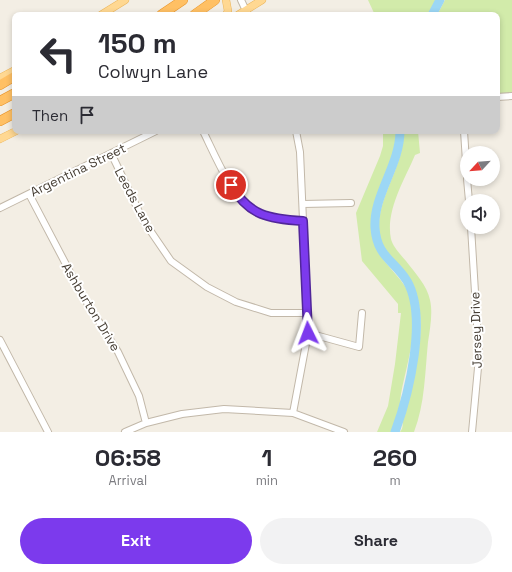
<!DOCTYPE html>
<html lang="en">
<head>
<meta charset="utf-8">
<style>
	body { margin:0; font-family:"Space Grotesk",sans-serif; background:#f2f2f3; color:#2b2b33; height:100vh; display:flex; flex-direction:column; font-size:15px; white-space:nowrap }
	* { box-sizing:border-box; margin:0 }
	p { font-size:13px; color:#7c7c81 }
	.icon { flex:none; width:22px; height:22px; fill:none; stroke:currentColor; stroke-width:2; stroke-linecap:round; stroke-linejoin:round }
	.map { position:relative; height:432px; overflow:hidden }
	.details { display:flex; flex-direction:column; background:#fff; flex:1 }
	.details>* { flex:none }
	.hud { position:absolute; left:12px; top:12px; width:488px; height:122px; border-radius:8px; box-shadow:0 2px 6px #0003; background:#fff; color:#2b2b33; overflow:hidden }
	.needle { width:26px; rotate:244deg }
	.controls { position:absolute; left:460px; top:146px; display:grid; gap:8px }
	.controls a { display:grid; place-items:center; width:40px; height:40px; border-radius:50%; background:#fff; box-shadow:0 2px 6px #0003; font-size:20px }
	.pin { position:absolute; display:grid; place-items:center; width:34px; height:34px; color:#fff; margin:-17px; border:2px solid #fff; border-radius:50%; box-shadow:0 1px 4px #0007 }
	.me { position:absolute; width:44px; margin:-22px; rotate:357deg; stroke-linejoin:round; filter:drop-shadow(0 0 3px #0008) }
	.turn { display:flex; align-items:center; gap:14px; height:84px; padding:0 20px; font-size:18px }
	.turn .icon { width:52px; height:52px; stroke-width:2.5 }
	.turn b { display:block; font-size:28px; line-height:34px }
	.then { display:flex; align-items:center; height:38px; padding:0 20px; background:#0003; gap:8px; font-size:15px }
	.eta { display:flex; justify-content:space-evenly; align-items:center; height:68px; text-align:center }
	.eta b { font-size:24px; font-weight:600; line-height:28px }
	.cta { display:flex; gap:8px; margin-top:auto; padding:8px 20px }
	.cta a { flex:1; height:46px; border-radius:24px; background:#7c3aed; color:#fff; font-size:16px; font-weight:600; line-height:46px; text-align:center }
	.cta a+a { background:#f2f2f3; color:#2b2b33 }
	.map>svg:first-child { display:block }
	.green { fill:#d2ebaa }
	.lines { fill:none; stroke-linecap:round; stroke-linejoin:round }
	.river { stroke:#9cd7f5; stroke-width:9 }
	.minor-casing { stroke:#c2b8a9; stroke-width:8 }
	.major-casing { stroke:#ebb55b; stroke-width:8 }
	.highway-casing { stroke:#e7942b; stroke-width:10 }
	.minor { stroke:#fff; stroke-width:6 }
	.major { stroke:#ffd892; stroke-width:7 }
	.highway { stroke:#ffc064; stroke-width:9 }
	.route-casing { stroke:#51269a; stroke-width:10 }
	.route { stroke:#7c3aed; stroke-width:7 }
	.labels { text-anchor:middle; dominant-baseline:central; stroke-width:4; stroke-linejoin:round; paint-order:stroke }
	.street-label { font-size:13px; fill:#463e34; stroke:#fff }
</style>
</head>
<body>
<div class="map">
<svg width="512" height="432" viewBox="0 0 512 432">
	<rect width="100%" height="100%" fill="#f3eee4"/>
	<path class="green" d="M368,0H438L430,15H372L374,13Z
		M445,0H512V93L497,94V15H437Z
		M383,131H396C398,163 372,189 374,221C374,231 374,242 378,251C385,266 405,280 411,298C420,326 406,366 401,394C400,400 400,406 399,412C397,419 394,426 391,432H377L388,406L395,364L401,313H398V304L362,261L356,213L380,156L383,146Z
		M403,131H418L420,153L415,155C405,179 385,211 391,239C393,247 401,255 406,261C415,273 427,285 430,300C433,313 430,329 428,342C425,372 425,404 414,432H400C405,426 401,421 403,415C414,378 431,320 412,284C401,262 380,257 379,228C378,195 405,165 403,131Z"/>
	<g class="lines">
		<path class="river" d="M432,15L440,0
			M395,432C409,394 428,317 407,281C394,260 377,257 375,228C373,195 400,165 400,131"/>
		<g class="minor-casing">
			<path id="minor" d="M241,0L248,15
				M497,97L512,96
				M203,131C213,151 233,199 252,210C268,219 285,220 303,221
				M464,131L467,177
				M111,153L143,220L171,261L207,287L236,302L271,313H307
				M467,179L469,201
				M29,194L81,293L118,352L139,396L146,423
				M303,204L351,203
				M0,208L156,131
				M471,227L479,357L472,432
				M308,333L359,347L362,313
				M0,340L48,432
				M293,413L308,333L300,152L296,131
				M125,432L146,423L182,414L224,409L293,413L344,432"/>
		</g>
		<g class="major-casing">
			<path id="major" d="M101,15L125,0
				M226,15L228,11L226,0
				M238,15L262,0
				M0,78L15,70
				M0,139L16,131"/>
		</g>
		<g class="highway-casing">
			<path id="highway" d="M161,15L183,0
				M194,15L215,0
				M0,85L15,76
				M0,101L15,93
				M0,121L15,113"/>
		</g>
		<use href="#minor" class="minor"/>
		<use href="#major" class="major"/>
		<use href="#highway" class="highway"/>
	</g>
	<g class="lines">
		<g class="route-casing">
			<path id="route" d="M231,185C249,216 269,219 303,221L308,333"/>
		</g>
		<use href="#route" class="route"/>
	</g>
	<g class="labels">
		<g class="street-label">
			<text transform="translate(78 170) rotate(-26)">Argentina Street</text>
			<text transform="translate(135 200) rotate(62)">Leeds Lane</text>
			<text transform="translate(91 307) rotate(59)">Ashburton Drive</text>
			<text transform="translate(476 330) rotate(-92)">Jersey Drive</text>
		</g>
	</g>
</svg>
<div class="controls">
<a><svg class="needle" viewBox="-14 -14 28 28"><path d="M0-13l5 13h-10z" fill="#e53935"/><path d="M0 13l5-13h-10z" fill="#7c7c81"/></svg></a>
<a><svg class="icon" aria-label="sound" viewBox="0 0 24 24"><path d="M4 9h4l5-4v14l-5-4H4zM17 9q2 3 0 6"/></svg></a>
</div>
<div class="pin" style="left:231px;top:185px;background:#d93025"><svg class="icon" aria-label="arrive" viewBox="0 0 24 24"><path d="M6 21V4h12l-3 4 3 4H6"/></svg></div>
<svg class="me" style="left:308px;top:333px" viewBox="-20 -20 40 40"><path d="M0-17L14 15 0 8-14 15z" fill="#7c3aed" stroke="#fff" stroke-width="4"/></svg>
<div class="hud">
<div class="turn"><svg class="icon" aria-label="left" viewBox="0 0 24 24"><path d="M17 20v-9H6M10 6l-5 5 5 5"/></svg><div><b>150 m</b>Colwyn Lane</div></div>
<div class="then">Then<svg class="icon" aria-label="arrive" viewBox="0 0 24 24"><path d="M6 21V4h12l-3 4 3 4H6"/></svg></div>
</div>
</div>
<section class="details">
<div class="eta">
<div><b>06:58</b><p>Arrival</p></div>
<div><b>1</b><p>min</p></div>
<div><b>260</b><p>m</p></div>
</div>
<div class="cta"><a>Exit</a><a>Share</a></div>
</section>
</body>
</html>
